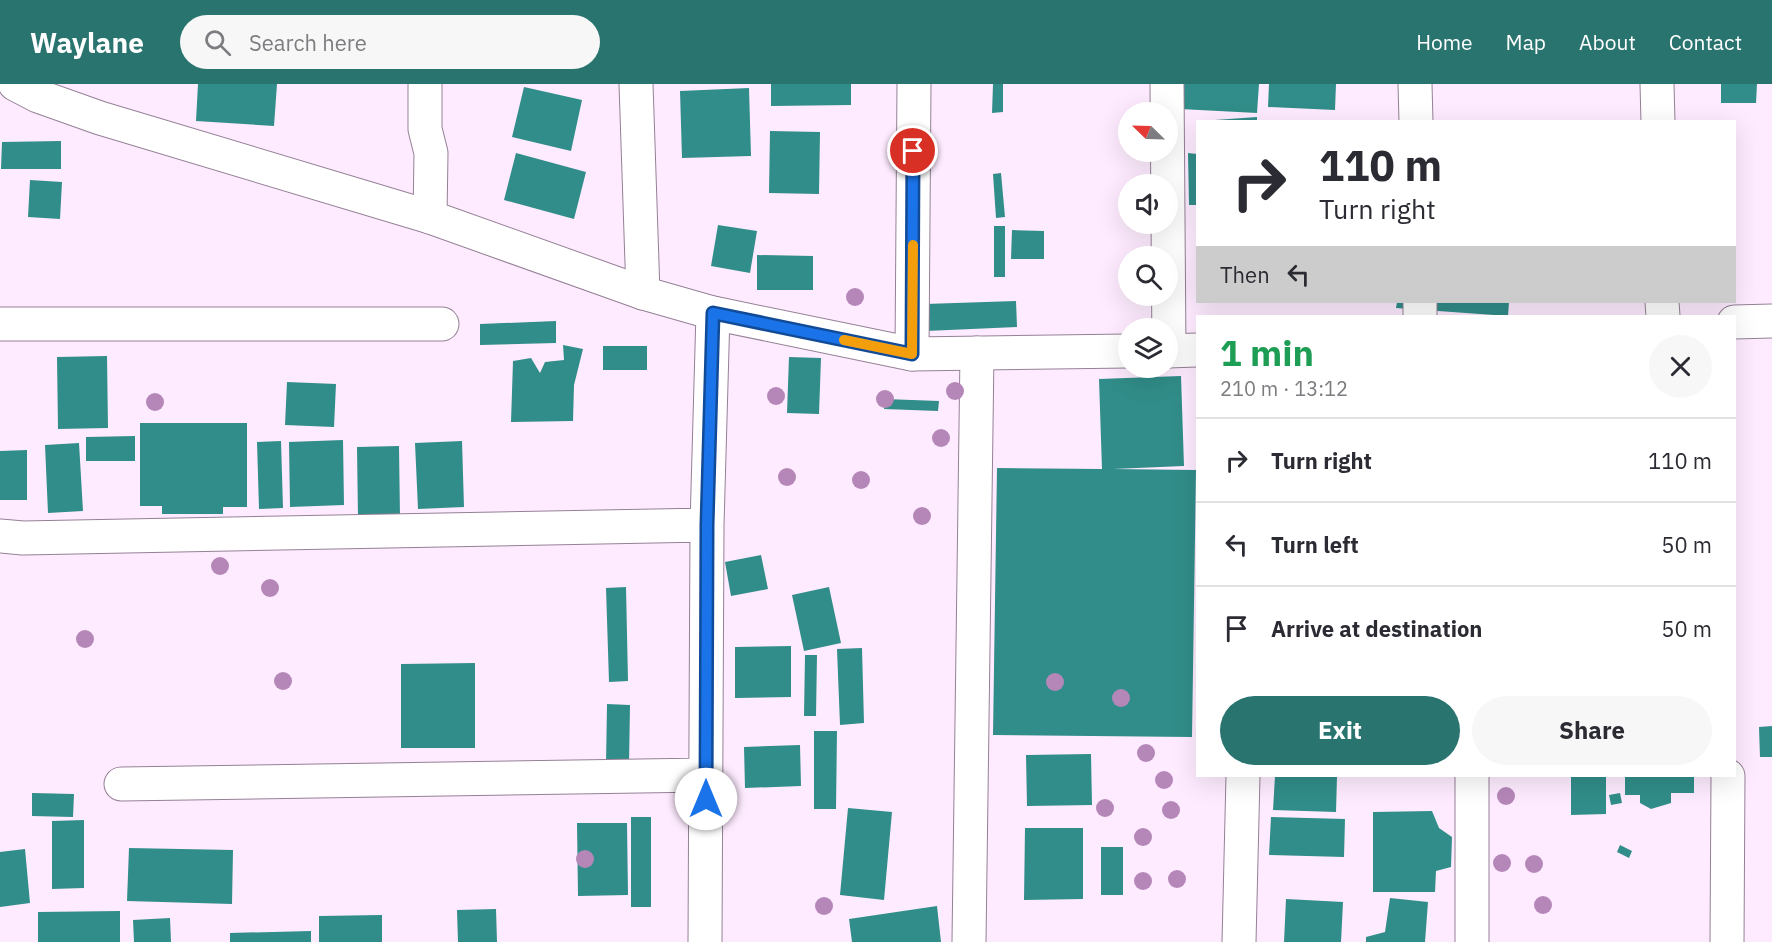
<!DOCTYPE html>
<html lang="en">
<head>
<meta charset="utf-8">
<style>
	body { margin:0; font-family:"IBM Plex Sans",sans-serif; background:#f7f7f7; color:#2b2b33; height:100vh; display:flex; flex-direction:column; font-size:22px; white-space:nowrap }
	* { box-sizing:border-box; margin:0 }
	p { font-size:20px; color:#7c7c81 }
	.icon { flex:none; width:33px; height:33px; fill:none; stroke:currentColor; stroke-width:2; stroke-linecap:round; stroke-linejoin:round }
	.map { position:relative; flex:1; overflow:hidden }
	.drawer { position:absolute; left:1196px; top:231px; width:540px; height:462px; display:flex; flex-direction:column; background:#fff; border-radius:0px; box-shadow:0 6px 24px #0002 }
	.drawer>* { flex:none }
	.guide { position:absolute; left:1196px; top:36px; width:540px; height:183px; border-radius:0px; box-shadow:0 6px 24px #0002; background:#fff; color:#2b2b33; overflow:hidden }
	.needle { width:39px; rotate:293deg }
	.fabs { position:absolute; left:1118px; top:18px; display:grid; gap:12px }
	.fabs a { display:grid; place-items:center; width:60px; height:60px; border-radius:50%; background:#fff; box-shadow:0 6px 24px #0002; font-size:30px }
	.pin { position:absolute; display:grid; place-items:center; width:51px; height:51px; color:#fff; margin:-26px; border:3px solid #fff; border-radius:50%; box-shadow:0 2px 6px #0007 }
	.me { position:absolute; width:66px; margin:-33px; rotate:0deg; stroke-linejoin:round; filter:drop-shadow(0 0 4px #0008) }
	.turn { display:flex; align-items:center; gap:21px; height:126px; padding:0 24px; font-size:27px }
	.turn .icon { width:78px; height:78px; stroke-width:2.5 }
	.turn b { display:block; font-size:42px; line-height:51px }
	.then { display:flex; align-items:center; height:57px; padding:0 24px; background:#0003; gap:12px; font-size:22px }
	.round { display:grid; place-items:center; flex:none; width:63px; height:63px; border-radius:32px; background:#f7f7f7 }
	.head { display:flex; align-items:center; justify-content:space-between; height:102px; padding:0 24px }
	h1 { font-size:36px; font-weight:700; line-height:45px; color:#1e9e55 }
	.button { display:flex; gap:12px; margin-top:auto; padding:12px 24px }
	.button a { flex:1; height:69px; border-radius:36px; background:#2a7470; color:#fff; font-size:24px; font-weight:700; line-height:69px; text-align:center }
	.button a+a { background:#f7f7f7; color:#2b2b33 }
	ul { padding:0; list-style:none }
	li { display:flex; align-items:center; gap:18px; height:84px; padding:0 24px; border-top:2px solid #e1e1e2 }
	li div { flex:1 }
	li b { display:block; font-size:22px }
	li em { font-style:normal }
	header { display:flex; align-items:center; gap:36px; box-sizing:border-box; height:84px; padding:0 30px; background:#2a7470; color:#fff }
	header strong { font-size:28px }
	nav { display:flex; gap:33px; margin-inline-start:auto; font-size:21px }
	.search { width:420px; height:54px; background:#f7f7f7; display:flex; align-items:center; gap:15px; box-sizing:border-box; padding:0 21px; border-radius:33px; color:#7c7c81; font-size:22px }
	.map>svg:first-child { display:block }
	.building { fill:#318d89 }
	.lines { fill:none; stroke-linecap:round; stroke-linejoin:round }
	.minor-casing { stroke:#958096; stroke-width:35 }
	.secondary-casing { stroke:#958096; stroke-width:35 }
	.minor { stroke:#fff; stroke-width:33 }
	.secondary { stroke:#fff; stroke-width:33 }
	.tree { fill:#b587b9 }
	.route-casing { stroke:#114b97; stroke-width:15 }
	.route { stroke:#1a73e8; stroke-width:10 }
	.slow { stroke:#f59e0b; stroke-width:10 }
</style>
</head>
<body>
<header>
<strong>Waylane</strong>
<div class="search"><svg class="icon" aria-label="search" viewBox="0 0 24 24"><circle cx="10" cy="10" r="6"/><path d="M15 15l6 6"/></svg>Search here</div>
<nav><a>Home</a><a>Map</a><a>About</a><a>Contact</a></nav>
</header>
<div class="map">
<svg width="1772" height="858" viewBox="0 0 1772 858">
	<rect width="100%" height="100%" fill="#feebff"/>
	<path class="building" d="M198,0H277L274,42L196,37Z
		M771,0H851V21L771,22Z
		M993,0H1003V28L992,29Z
		M1182,0H1259L1257,29L1180,25Z
		M1269,0H1336L1335,26L1268,23Z
		M1721,0H1757L1756,19H1721Z
		M524,3L582,16L571,67L512,53Z
		M749,4L751,72L682,74L680,7Z
		M1257,33V38H1215V36Z
		M770,47L820,48L819,110L769,109Z
		M61,57V85H1L2,58Z
		M516,69L586,88L574,135L504,116Z
		M1188,69L1197,70V121H1189Z
		M1001,89L1005,133L996,134L993,90Z
		M30,96L62,98L60,135L28,133Z
		M718,141L757,147L750,189L711,182Z
		M994,142H1005V193H994Z
		M1012,146L1044,147V175H1011Z
		M757,171L813,172V206H757Z
		M1016,217L1017,243L926,247L925,220Z
		M1397,218H1509L1508,232L1396,224Z
		M556,237V259L480,261V240Z
		M563,261L583,265L574,301L573,337L511,338L513,277L531,274L540,289L545,278L564,276Z
		M603,262H647V286H603Z
		M107,272L108,344L58,345L57,273Z
		M789,273L821,274L819,330L787,329Z
		M1181,292L1184,382L1113,385L1196,386L1192,653L993,651L997,384L1102,385L1099,295Z
		M287,298L336,300L334,343L285,341Z
		M885,315L939,317L938,327L884,325Z
		M140,339H247V423H223V430H162V422H140Z
		M135,352V377H86V353Z
		M343,356L344,421L290,423L289,358Z
		M281,357L283,424L259,425L257,358Z
		M462,357L464,423L418,425L415,359Z
		M79,359L83,427L48,429L45,361Z
		M399,362L400,433L358,434L357,363Z
		M27,366V416H0V367Z
		M761,471L768,505L731,512L725,478Z
		M626,503L628,597L609,598L606,504Z
		M829,503L841,559L804,567L792,511Z
		M791,562V613L735,614V563Z
		M862,564L864,639L840,641L837,565Z
		M805,571H817L816,632H804Z
		M475,579V664H401V580Z
		M607,620L630,621L629,681L606,680Z
		M1772,642V673H1760L1759,643Z
		M814,647H837L836,725H814Z
		M800,661L801,702L745,704L744,663Z
		M1091,670L1092,721L1027,722L1026,671Z
		M1275,692H1337L1336,728L1273,726Z
		M1571,692H1606V730L1571,731Z
		M1625,692H1694V709H1671V719L1651,725L1640,719V711H1625Z
		M32,709L74,710L73,733L32,732Z
		M1620,709L1622,719L1611,721L1609,711Z
		M848,724L892,728L884,816L840,811Z
		M1432,727L1439,744L1452,753L1451,783L1436,787L1435,808H1373V728Z
		M631,733H651V823H631Z
		M1271,733L1345,735L1344,773L1269,771Z
		M84,736V804L52,805V737Z
		M577,739H627L628,811L578,812Z
		M1025,744H1083V815L1024,816Z
		M1620,761L1632,767L1629,774L1617,768Z
		M1101,763H1123V811H1101Z
		M129,764L233,766L232,820L127,817Z
		M25,765L30,819L0,823V768Z
		M1390,814L1428,818L1425,858H1366V853L1385,848Z
		M1286,815L1343,818L1341,858H1284Z
		M937,822L941,858H852L849,835Z
		M496,825L497,858H458L457,826Z
		M120,827V858H38V828Z
		M382,831V858H319V832Z
		M170,834L171,858H134L133,836Z
		M311,847V858H230V849Z"/>
	<g class="lines">
		<g class="minor-casing">
			<path id="minor" d="M425,0V45L431,69L430,133
				M636,0L643,209
				M1167,0L1169,267
				M1415,0L1416,38
				M1657,0L1658,38
				M1420,218V232
				M1662,218L1663,232
				M0,240H442
				M912,270L914,0
				M0,452L23,454L707,441
				M1472,692V858
				M121,700L706,691
				M705,858L707,441L713,229
				M969,858L977,269
				M1239,858L1243,692
				M1727,858L1728,692"/>
		</g>
		<g class="secondary-casing">
			<path id="secondary" d="M15,0L38,12L100,34L430,133L643,209L713,229L912,270L1128,267
				M1734,238L1772,237
				M1167,267L1197,266"/>
		</g>
		<use href="#minor" class="minor"/>
		<use href="#secondary" class="secondary"/>
	</g>
	<g class="tree">
		<circle cx="855" cy="213" r="9"/>
		<circle cx="955" cy="307" r="9"/>
		<circle cx="776" cy="312" r="9"/>
		<circle cx="885" cy="315" r="9"/>
		<circle cx="155" cy="318" r="9"/>
		<circle cx="941" cy="354" r="9"/>
		<circle cx="787" cy="393" r="9"/>
		<circle cx="861" cy="396" r="9"/>
		<circle cx="922" cy="432" r="9"/>
		<circle cx="220" cy="482" r="9"/>
		<circle cx="270" cy="504" r="9"/>
		<circle cx="85" cy="555" r="9"/>
		<circle cx="283" cy="597" r="9"/>
		<circle cx="1055" cy="598" r="9"/>
		<circle cx="1121" cy="614" r="9"/>
		<circle cx="1146" cy="669" r="9"/>
		<circle cx="1164" cy="696" r="9"/>
		<circle cx="1506" cy="712" r="9"/>
		<circle cx="1105" cy="724" r="9"/>
		<circle cx="1171" cy="726" r="9"/>
		<circle cx="1143" cy="753" r="9"/>
		<circle cx="585" cy="775" r="9"/>
		<circle cx="1502" cy="779" r="9"/>
		<circle cx="1534" cy="780" r="9"/>
		<circle cx="1177" cy="795" r="9"/>
		<circle cx="1143" cy="797" r="9"/>
		<circle cx="1543" cy="821" r="9"/>
		<circle cx="824" cy="822" r="9"/>
	</g>
	<g class="lines">
		<g class="route-casing">
			<path id="route" d="M706,715L707,441L713,229L912,270L913,67"/>
		</g>
		<use href="#route" class="route"/>
		<path class="slow" d="M844,256L912,270L913,161"/>
	</g>
</svg>
<div class="fabs">
<a><svg class="needle" viewBox="-14 -14 28 28"><path d="M0-13l5 13h-10z" fill="#e53935"/><path d="M0 13l5-13h-10z" fill="#7c7c81"/></svg></a>
<a><svg class="icon" aria-label="sound" viewBox="0 0 24 24"><path d="M4 9h4l5-4v14l-5-4H4zM17 9q2 3 0 6"/></svg></a>
<a><svg class="icon" aria-label="search" viewBox="0 0 24 24"><circle cx="10" cy="10" r="6"/><path d="M15 15l6 6"/></svg></a>
<a><svg class="icon" aria-label="layers" viewBox="0 0 24 24"><path d="M12 4l9 5-9 5-9-5zM3 14l9 5 9-5"/></svg></a>
</div>
<div class="pin" style="left:913px;top:67px;background:#d93025"><svg class="icon" aria-label="arrive" viewBox="0 0 24 24"><path d="M6 21V4h12l-3 4 3 4H6"/></svg></div>
<svg class="me" style="left:706px;top:715px" viewBox="-20 -20 40 40"><circle r="19" fill="#fff"/><path d="M0-13L10 11 0 6-10 11z" fill="#1a73e8"/></svg>
<div class="guide">
<div class="turn"><svg class="icon" aria-label="right" viewBox="0 0 24 24"><path d="M7 20v-9h11M14 6l5 5-5 5"/></svg><div><b>110 m</b>Turn right</div></div>
<div class="then">Then<svg class="icon" aria-label="left" viewBox="0 0 24 24"><path d="M17 20v-9H6M10 6l-5 5 5 5"/></svg></div>
</div>
<section class="drawer">
<div class="head"><div><h1>1 min</h1><p>210 m · 13:12</p></div><a class="round"><svg class="icon" aria-label="close" viewBox="0 0 24 24"><path d="M6 6l12 12M18 6L6 18"/></svg></a></div>
<ul>
<li><svg class="icon" aria-label="right" viewBox="0 0 24 24"><path d="M7 20v-9h11M14 6l5 5-5 5"/></svg><div><b>Turn right</b></div><em>110 m</em></li>
<li><svg class="icon" aria-label="left" viewBox="0 0 24 24"><path d="M17 20v-9H6M10 6l-5 5 5 5"/></svg><div><b>Turn left</b></div><em>50 m</em></li>
<li><svg class="icon" aria-label="arrive" viewBox="0 0 24 24"><path d="M6 21V4h12l-3 4 3 4H6"/></svg><div><b>Arrive at destination</b></div><em>50 m</em></li>
</ul>
<div class="button"><a>Exit</a><a>Share</a></div>
</section>
</div>
</body>
</html>
